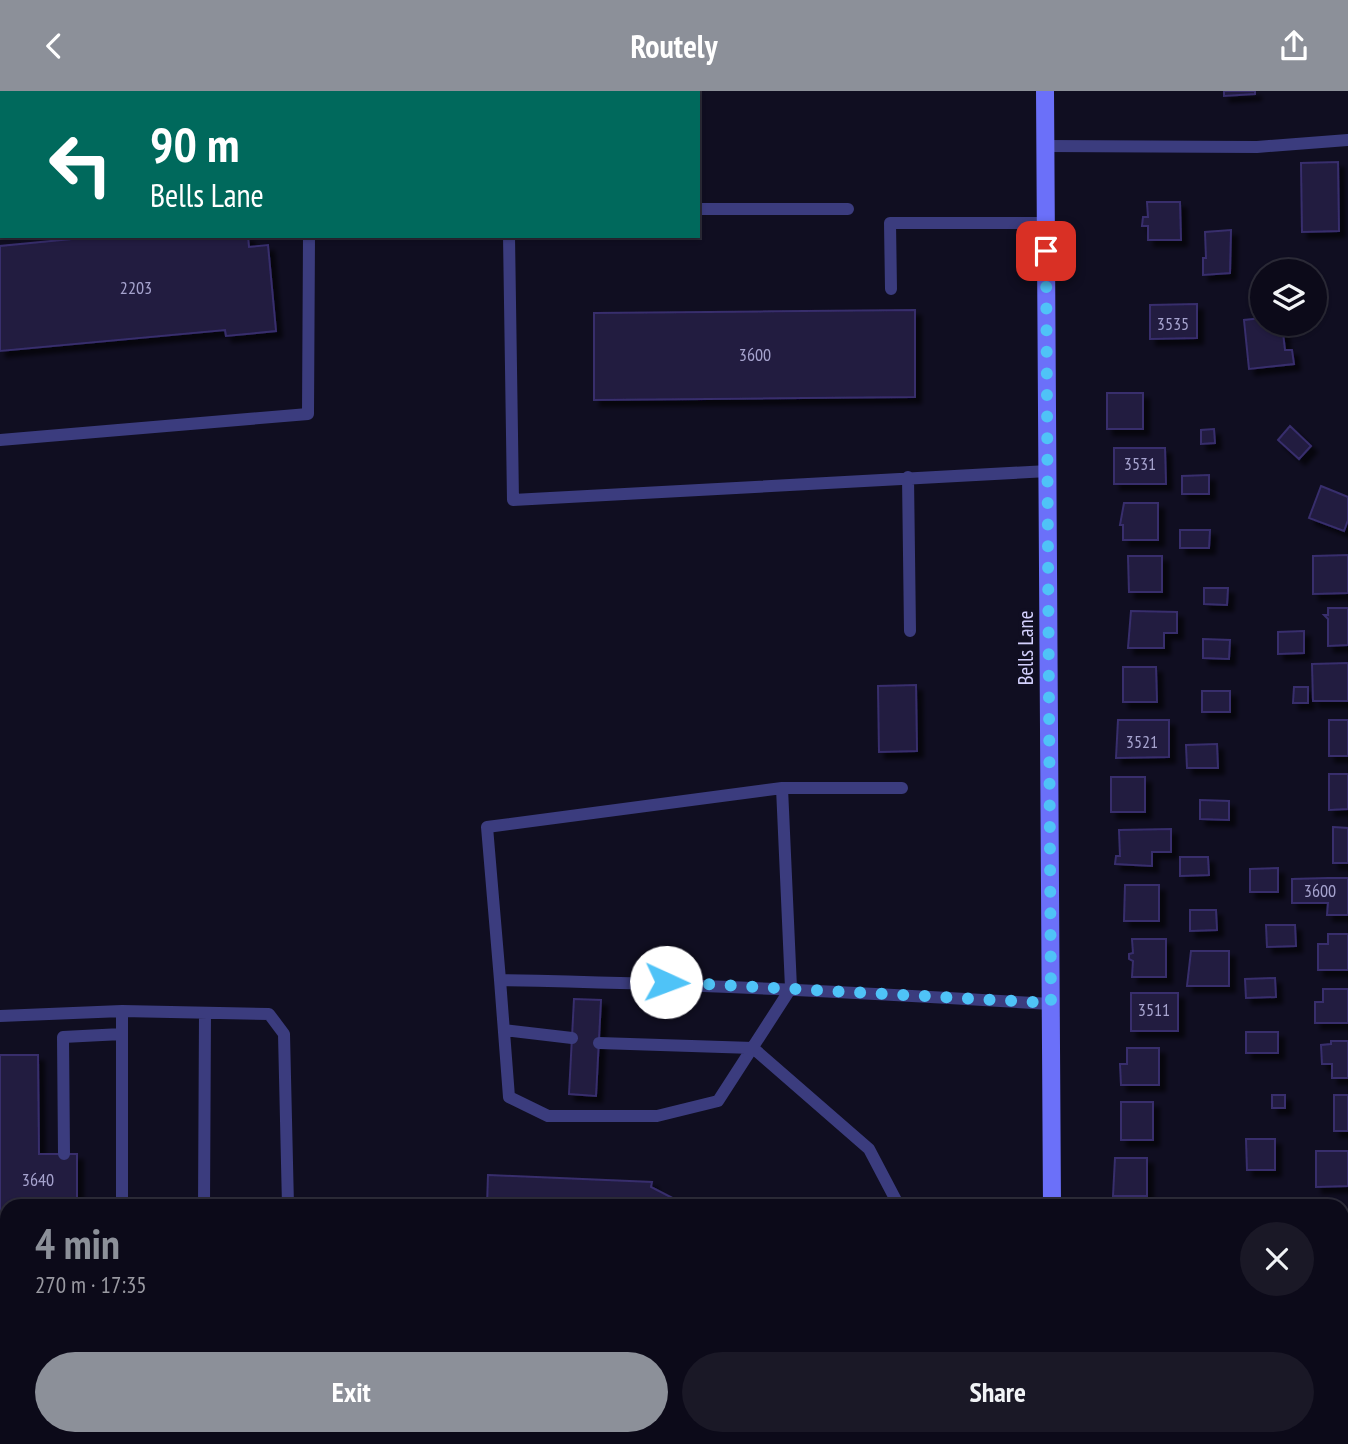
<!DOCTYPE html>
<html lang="en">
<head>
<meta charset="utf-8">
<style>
  body { margin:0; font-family:"PT Sans Narrow",sans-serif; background:#1a1826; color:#f1f3f6; height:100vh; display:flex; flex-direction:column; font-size:26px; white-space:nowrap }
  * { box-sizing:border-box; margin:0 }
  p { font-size:23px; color:#9a9aa2 }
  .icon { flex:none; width:38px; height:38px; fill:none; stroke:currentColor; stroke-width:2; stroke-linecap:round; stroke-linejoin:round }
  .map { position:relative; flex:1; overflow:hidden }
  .drawer { position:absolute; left:0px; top:1108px; width:1349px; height:247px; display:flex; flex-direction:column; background:#0c0a19; border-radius:21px 21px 0 0; box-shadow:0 2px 5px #0004,0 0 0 2px #2c2b38 }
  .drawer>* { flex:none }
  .guide { position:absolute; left:0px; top:0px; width:700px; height:147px; box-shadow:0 2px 5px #0004,0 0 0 2px #2c2b38; background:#00695c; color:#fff; overflow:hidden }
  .controls { position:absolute; left:1250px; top:168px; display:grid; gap:14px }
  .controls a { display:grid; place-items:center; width:77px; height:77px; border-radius:50%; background:#0c0a19; box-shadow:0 2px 5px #0004,0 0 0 2px #2c2b38; font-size:35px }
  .pin { position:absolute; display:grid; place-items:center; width:60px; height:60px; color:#fff; margin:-30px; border-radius:14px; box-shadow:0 4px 10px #0006 }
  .me { position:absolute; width:77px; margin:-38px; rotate:92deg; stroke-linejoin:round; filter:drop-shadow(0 0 5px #0008) }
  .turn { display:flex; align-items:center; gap:24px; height:147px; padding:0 35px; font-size:32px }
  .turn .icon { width:91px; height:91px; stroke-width:2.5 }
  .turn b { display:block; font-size:49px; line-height:60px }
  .round { display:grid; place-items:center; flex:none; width:74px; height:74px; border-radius:37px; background:#1a1826 }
  .headline { display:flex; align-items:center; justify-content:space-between; height:119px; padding:0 35px }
  h1 { font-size:42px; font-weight:800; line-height:52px; color:#8c9099 }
  .primary-button { display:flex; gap:14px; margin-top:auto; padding:14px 35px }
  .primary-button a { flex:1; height:80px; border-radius:42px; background:#8c9099; color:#fff; font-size:28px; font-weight:800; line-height:80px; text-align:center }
  .primary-button a+a { background:#1a1826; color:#f1f3f6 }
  header { display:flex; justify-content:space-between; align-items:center; height:91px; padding:0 35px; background:#8c9099; color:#fff; font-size:32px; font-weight:800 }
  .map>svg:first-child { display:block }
</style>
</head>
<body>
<header><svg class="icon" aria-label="back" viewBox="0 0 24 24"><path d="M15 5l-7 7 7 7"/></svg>Routely<svg class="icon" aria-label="share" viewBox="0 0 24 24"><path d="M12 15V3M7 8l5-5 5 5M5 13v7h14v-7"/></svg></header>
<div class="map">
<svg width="1348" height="1353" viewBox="0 0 1348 1353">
  <defs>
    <filter id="shadow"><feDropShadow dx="6" dy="6" stdDeviation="2" flood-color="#0009"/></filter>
  </defs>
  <rect width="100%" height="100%" fill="#100e21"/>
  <path fill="#211b41" stroke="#372e6c" stroke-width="2" filter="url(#shadow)" d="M 1224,0 L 1255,0 L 1255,3 L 1224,5 Z
    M 1338,71 L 1339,140 L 1302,141 L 1301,72 Z
    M 1147,111 L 1180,111 L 1181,149 L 1148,149 L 1148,135 L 1142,135 L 1143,126 L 1148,126 Z
    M 1231,139 L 1230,182 L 1203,184 L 1203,167 L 1206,167 L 1205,141 Z
    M 103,145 L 248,145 L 249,156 L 268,154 L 276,240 L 226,245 L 225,239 L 0,260 L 0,155 Z
    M 1197,213 L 1197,247 L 1150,248 L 1150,214 Z
    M 915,219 L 915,306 L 594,309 L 594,222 Z
    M 1262,227 L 1262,233 L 1282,233 L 1285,259 L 1292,259 L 1294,273 L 1249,278 L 1244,229 Z
    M 1107,302 L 1143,302 L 1143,338 L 1107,338 Z
    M 1290,335 L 1311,355 L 1299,368 L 1278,349 Z
    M 1214,338 L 1215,352 L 1201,353 L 1201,339 Z
    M 1114,357 L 1165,357 L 1166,393 L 1114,393 Z
    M 1209,384 L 1209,403 L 1182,403 L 1182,385 Z
    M 1321,395 L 1348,406 L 1348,429 L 1344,440 L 1309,427 Z
    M 1124,412 L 1158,412 L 1158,449 L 1123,449 L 1123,434 L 1120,434 Z
    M 1180,439 L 1210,439 L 1209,457 L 1180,457 Z
    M 1348,464 L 1348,502 L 1313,503 L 1313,465 Z
    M 1128,465 L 1162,465 L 1162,501 L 1129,501 Z
    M 1204,497 L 1228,497 L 1227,514 L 1204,513 Z
    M 1328,517 L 1348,517 L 1348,554 L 1328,555 L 1328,528 L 1324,524 L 1328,524 Z
    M 1131,520 L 1177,521 L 1177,542 L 1164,542 L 1164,557 L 1128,557 Z
    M 1304,540 L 1304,562 L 1278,563 L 1278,541 Z
    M 1203,548 L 1230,549 L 1229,568 L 1203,567 Z
    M 1348,572 L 1348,610 L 1313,610 L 1312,573 Z
    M 1123,576 L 1156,576 L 1157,611 L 1123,611 Z
    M 916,594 L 917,660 L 879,661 L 878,595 Z
    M 1294,596 L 1308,596 L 1308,612 L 1293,612 Z
    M 1202,600 L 1230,600 L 1230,621 L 1202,621 Z
    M 1118,629 L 1169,629 L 1169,666 L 1116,667 Z
    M 1329,629 L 1348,629 L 1348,665 L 1329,665 Z
    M 1217,653 L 1218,677 L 1187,677 L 1186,654 Z
    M 1329,683 L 1348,683 L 1348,718 L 1329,719 Z
    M 1111,686 L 1145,686 L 1145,721 L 1111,721 Z
    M 1200,709 L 1229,710 L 1229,729 L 1200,728 Z
    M 1333,736 L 1348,737 L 1348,772 L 1333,772 Z
    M 1171,738 L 1171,761 L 1152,761 L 1152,775 L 1115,773 L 1116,765 L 1120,765 L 1119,739 Z
    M 1180,766 L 1208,766 L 1209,784 L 1180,785 Z
    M 1278,777 L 1278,801 L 1250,801 L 1250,778 Z
    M 1328,787 L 1348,787 L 1348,824 L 1327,824 L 1328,812 L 1292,812 L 1292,788 Z
    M 1125,794 L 1159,794 L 1159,830 L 1124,830 Z
    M 1190,819 L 1216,819 L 1217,839 L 1190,840 Z
    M 1266,834 L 1295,834 L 1296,855 L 1267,856 Z
    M 1328,843 L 1348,843 L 1348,879 L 1318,879 L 1318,853 L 1328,853 Z
    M 1132,848 L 1166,848 L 1166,886 L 1132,886 L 1133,870 L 1129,868 L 1129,863 L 1133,862 Z
    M 1191,860 L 1229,860 L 1229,895 L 1187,895 Z
    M 1275,887 L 1276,906 L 1246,907 L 1245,888 Z
    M 1323,898 L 1348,898 L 1348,932 L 1315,932 L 1315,911 L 1323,911 Z
    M 1131,902 L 1178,902 L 1178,940 L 1131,940 Z
    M 574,908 L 601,909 L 596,1005 L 569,1003 Z
    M 1246,941 L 1278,941 L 1278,962 L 1246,962 Z
    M 1331,950 L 1348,950 L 1348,987 L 1332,987 L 1332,973 L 1322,973 L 1321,954 L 1331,953 Z
    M 1127,957 L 1159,957 L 1159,994 L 1121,994 L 1120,973 L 1127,973 Z
    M 0,964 L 38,964 L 39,1063 L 77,1063 L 77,1115 L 7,1115 L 7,1237 L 0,1237 Z
    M 1272,1004 L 1285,1004 L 1285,1017 L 1272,1017 Z
    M 1334,1004 L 1348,1004 L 1348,1040 L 1334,1040 Z
    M 1121,1011 L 1153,1011 L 1153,1049 L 1121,1049 Z
    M 1246,1048 L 1275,1048 L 1275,1079 L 1247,1079 Z
    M 1316,1060 L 1348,1060 L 1348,1095 L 1316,1096 Z
    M 1115,1067 L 1147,1067 L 1147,1105 L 1113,1105 Z
    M 488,1084 L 652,1091 L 651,1096 L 688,1115 L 487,1115 Z
    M 1348,1159 L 1348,1197 L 1342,1198 L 1342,1160 Z
    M 1243,1348 L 1244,1353 L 1207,1353 L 1207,1349 Z
    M 1340,1348 L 1341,1353 L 1303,1353 L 1303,1350 Z"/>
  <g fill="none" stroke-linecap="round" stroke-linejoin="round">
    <path stroke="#3b3c7e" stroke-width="12" d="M 311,2 L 311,0
      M 1045,55 L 1257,56 L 1348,49
      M 0,59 L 2,59
      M 698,118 L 848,118
      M 509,145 L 513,409 L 1048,380
      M 891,198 L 890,132 L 1046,132
      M 0,349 L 308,323 L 309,145
      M 908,386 L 910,540
      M 782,697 L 902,697
      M 500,889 L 509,1006 L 548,1025 L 657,1025 L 718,1010 L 791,897 L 782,697 L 487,736 L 500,889 C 684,892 867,902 1051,913
      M 122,920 L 122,1115
      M 0,925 L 122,920 L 269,923 L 284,943 L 288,1115
      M 504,939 L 572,947
      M 599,952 L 753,957 L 869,1058 L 899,1115
      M 64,1063 L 63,946 L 122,943
      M 204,1115 L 205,922
      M 0,1247 L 7,1248
      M 0,1313 L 7,1320
      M 0,1340 L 7,1331"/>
    <path stroke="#3b3c7e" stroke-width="18" d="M 1342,1272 L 1348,1271"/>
    <path stroke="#6b70f9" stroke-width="18" d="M 1045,0 L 1052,1115
      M 1055,1348 L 1055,1353"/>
  </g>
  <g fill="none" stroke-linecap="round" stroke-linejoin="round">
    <path stroke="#4fc3f7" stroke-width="12" stroke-dasharray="0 21.6" d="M 666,891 L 1051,912 L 1046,160"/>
  </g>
  <g text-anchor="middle" stroke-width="7" stroke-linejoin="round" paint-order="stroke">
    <g font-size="18" fill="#a6a3ce">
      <text x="136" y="203">2203</text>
      <text x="1173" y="239">3535</text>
      <text x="755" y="270">3600</text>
      <text x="1140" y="379">3531</text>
      <text x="1142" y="657">3521</text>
      <text x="1320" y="806">3600</text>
      <text x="1154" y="925">3511</text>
      <text x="38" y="1095">3640</text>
    </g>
    <g font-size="21" fill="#d3d0fd" stroke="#100e21">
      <text transform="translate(1026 557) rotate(-90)" y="7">Bells Lane</text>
    </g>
  </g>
</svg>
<div class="controls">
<a><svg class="icon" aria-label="layers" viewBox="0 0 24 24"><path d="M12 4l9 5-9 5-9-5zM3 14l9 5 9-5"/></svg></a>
</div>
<div class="pin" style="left:1046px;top:160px;background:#d93025"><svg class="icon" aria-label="arrive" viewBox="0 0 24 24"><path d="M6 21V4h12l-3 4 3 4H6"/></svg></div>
<svg class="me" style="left:666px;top:891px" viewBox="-20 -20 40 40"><circle r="19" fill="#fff"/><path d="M0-13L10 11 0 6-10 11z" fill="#4fc3f7"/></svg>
<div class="guide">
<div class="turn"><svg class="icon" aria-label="left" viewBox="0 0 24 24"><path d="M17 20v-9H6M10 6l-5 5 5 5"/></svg><div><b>90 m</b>Bells Lane</div></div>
</div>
<section class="drawer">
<div class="headline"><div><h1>4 min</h1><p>270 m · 17:35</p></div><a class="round"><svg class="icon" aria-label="close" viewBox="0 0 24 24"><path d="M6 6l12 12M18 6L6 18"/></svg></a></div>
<div class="primary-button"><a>Exit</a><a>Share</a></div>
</section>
</div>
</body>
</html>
